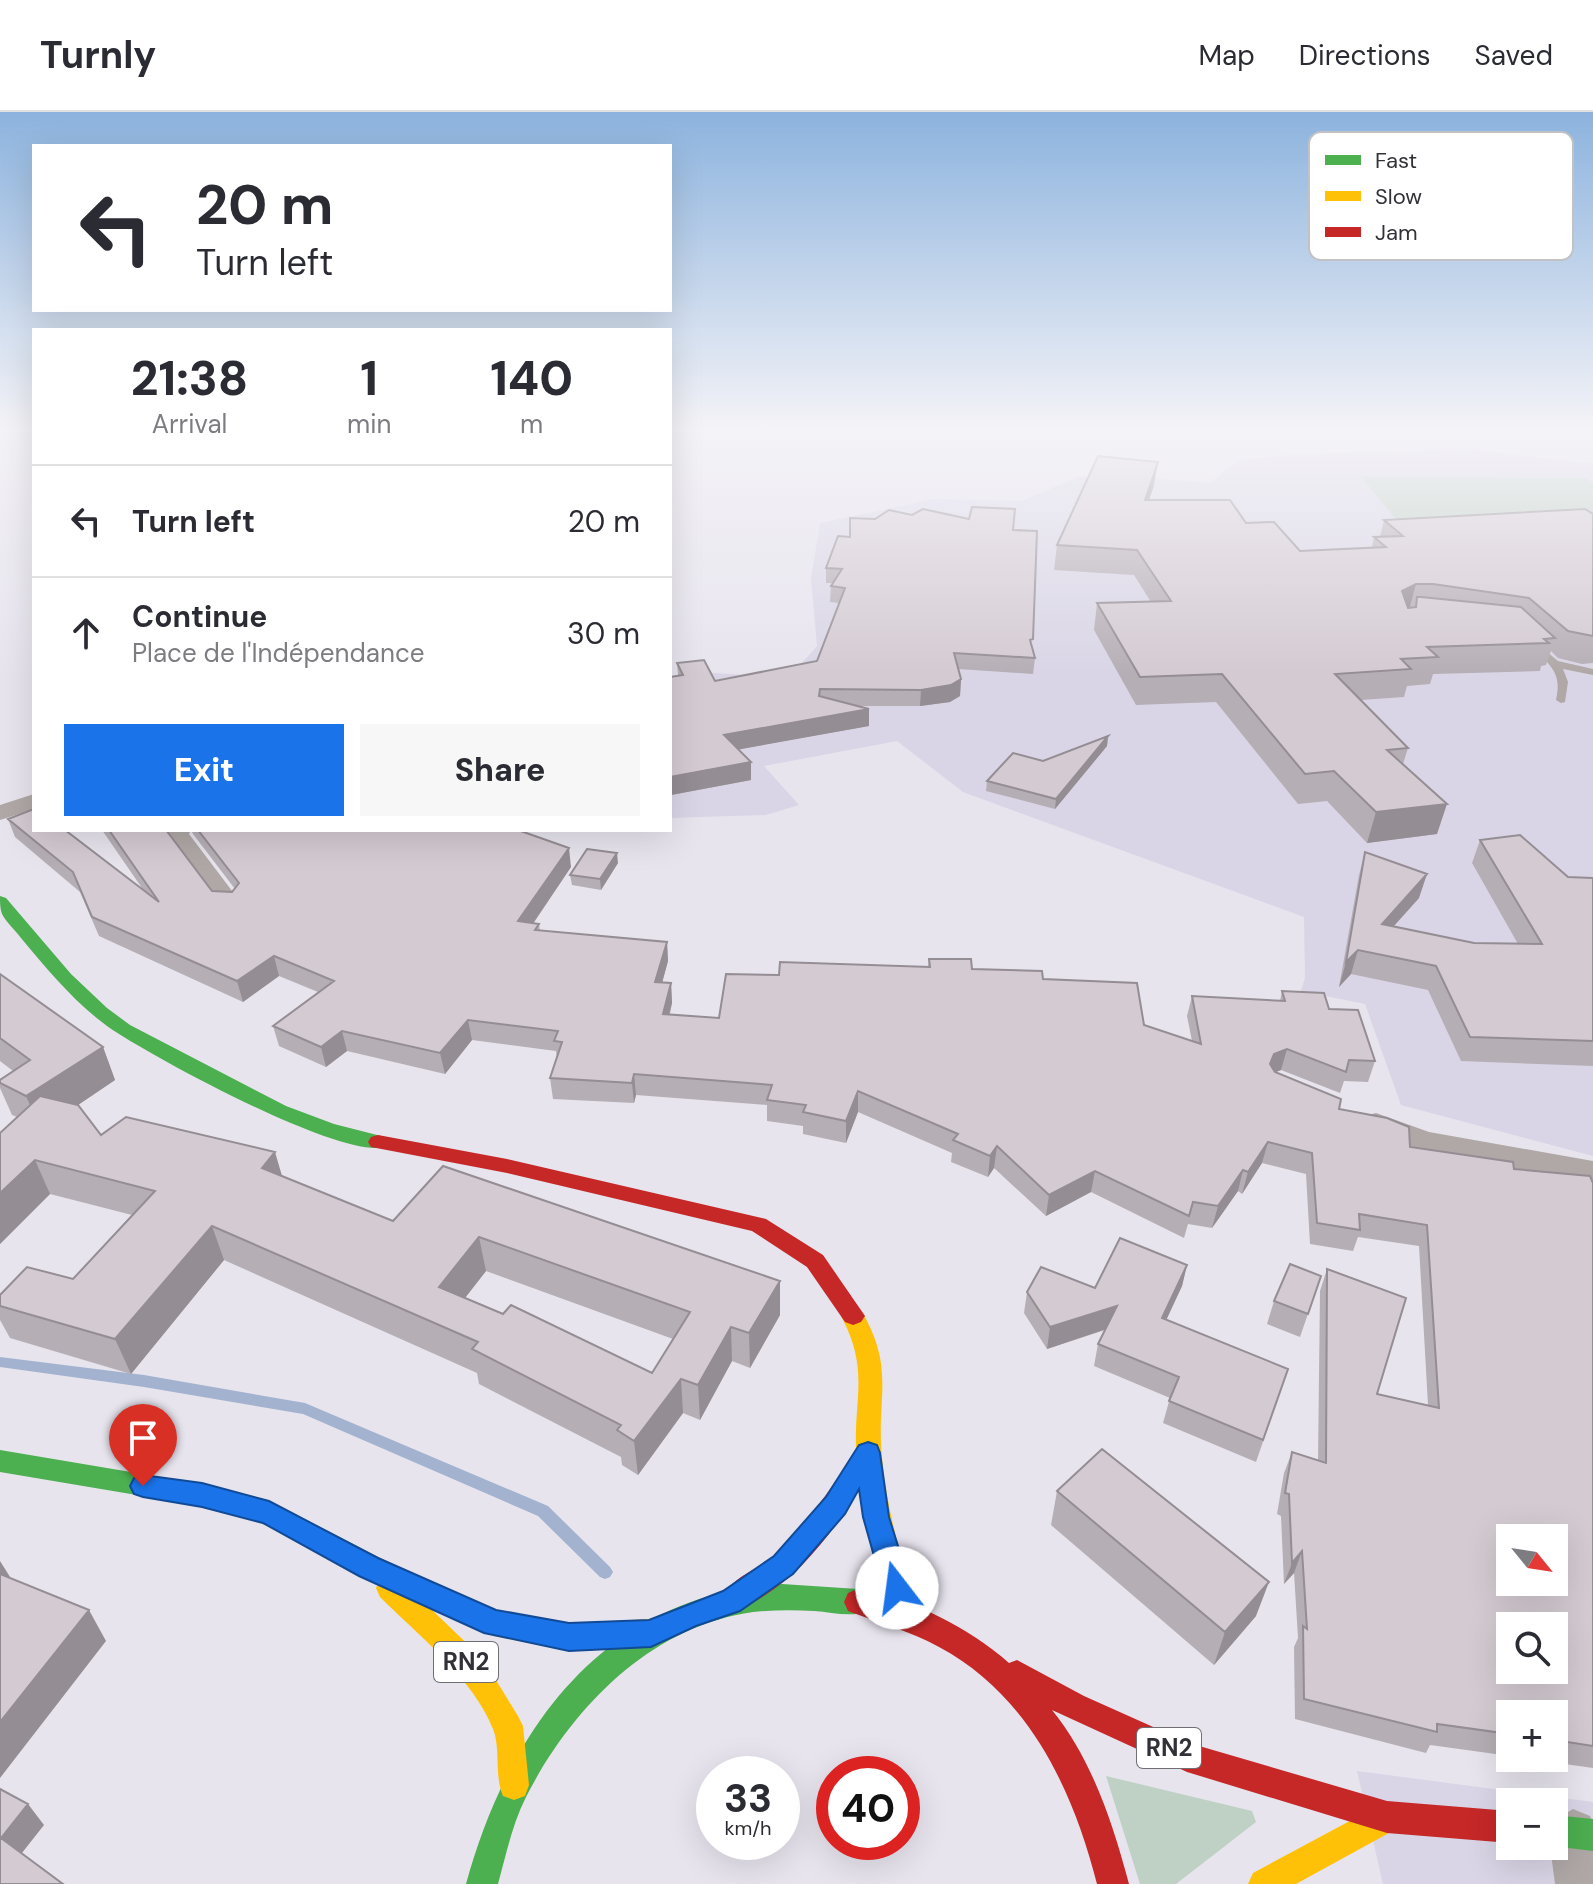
<!DOCTYPE html>
<html lang="en">
<head>
<meta charset="utf-8">
<style>
  body { margin:0; font-family:"DM Sans",sans-serif; background:#f7f7f7; color:#2b2b33; height:100vh; display:flex; flex-direction:column; font-size:30px; white-space:nowrap }
  * { box-sizing:border-box; margin:0 }
  p { font-size:26px; color:#7c7c81 }
  .icon { flex:none; width:44px; height:44px; fill:none; stroke:currentColor; stroke-width:2; stroke-linecap:round; stroke-linejoin:round }
  .map { position:relative; flex:1; overflow:hidden }
  .drawer { position:absolute; left:32px; top:216px; width:640px; height:504px; display:flex; flex-direction:column; background:#fff; border-radius:0px; box-shadow:0 8px 32px #0002 }
  .drawer>* { flex:none }
  .hud { position:absolute; left:32px; top:32px; width:640px; height:168px; border-radius:0px; box-shadow:0 8px 32px #0002; background:#fff; color:#2b2b33; overflow:hidden }
  .needle { width:52px; rotate:120deg }
  .tools { position:absolute; left:1496px; top:1412px; display:grid; gap:16px }
  .tools a { display:grid; place-items:center; width:72px; height:72px; border-radius:0px; background:#fff; box-shadow:0 8px 32px #0002; font-size:40px }
  .speed { position:absolute; left:696px; top:1644px; display:flex; gap:16px; font-size:40px; font-weight:700; text-align:center }
  .speed>* { display:grid; place-content:center; width:104px; height:104px; border-radius:50%; background:#fff; box-shadow:0 8px 32px #0002; line-height:1 }
  .speed small { font-size:20px; font-weight:400 }
  .speed .limit { border:12px solid #d22; background:#fff; color:#111 }
  .pin { position:absolute; display:grid; place-items:center; width:68px; height:68px; color:#fff; margin:-82px -34px; border-radius:50% 50% 50% 0; rotate:-45deg; box-shadow:0 0 8px #0007 }
  .pin .icon { rotate:45deg }
  .me { position:absolute; width:88px; margin:-44px; rotate:345deg; stroke-linejoin:round; filter:drop-shadow(0 0 6px #0008) }
  .turn { display:flex; align-items:center; gap:28px; height:168px; padding:0 32px; font-size:36px }
  .turn .icon { width:104px; height:104px; stroke-width:2.5 }
  .turn b { display:block; font-size:56px; line-height:68px }
  .eta { display:flex; justify-content:space-evenly; align-items:center; height:136px; text-align:center }
  .eta b { font-size:48px; font-weight:800; line-height:56px }
  .action { display:flex; gap:16px; margin-top:auto; padding:16px 32px }
  .action a { flex:1; height:92px; border-radius:0px; background:#1a73e8; color:#fff; font-size:32px; font-weight:800; line-height:92px; text-align:center }
  .action a+a { background:#f7f7f7; color:#2b2b33 }
  ul { padding:0; list-style:none }
  li { display:flex; align-items:center; gap:24px; height:112px; padding:0 32px; border-top:2px solid #e1e1e2 }
  li div { flex:1 }
  li b { display:block; font-size:30px }
  li em { font-style:normal }
  header { display:flex; align-items:center; gap:48px; box-sizing:border-box; height:112px; padding:0 40px; background:#fff; border-bottom:2px solid #e1e1e2 }
  header strong { font-size:38px }
  nav { display:flex; gap:44px; margin-inline-start:auto; font-size:28px }
  .map>svg:first-child { display:block }
</style>
</head>
<body>
<header>
<strong>Turnly</strong>
<nav><a>Map</a><a>Directions</a><a>Saved</a></nav>
</header>
<div class="map">
<svg width="1593" height="1772" viewBox="0 0 1593 1772">
  <rect width="100%" height="100%" fill="#e7e4ee"/>
  <path fill="#d9d5e6" fill-rule="evenodd" d="M 1466,337 L 1593,352 L 1593,1044 L 1401,993 L 1365,892 L 1301,879 L 1305,866 L 1304,805 L 963,680 L 897,629 L 764,654 L 799,693 L 766,703 L 670,706 L 670,566 L 699,560 L 789,566 L 817,534 L 811,466 L 820,411 L 934,387 L 1022,389 L 1078,365 L 1112,363 L 1210,371 L 1239,348 L 1286,343 Z
    M 1357,1659 L 1593,1690 L 1593,1772 L 1383,1772 ZM 1510,1690 L 1554,1690 L 1554,1734 L 1510,1734 Z"/>
  <path fill="#bfd1c4" d="M 1361,365 L 1587,366 L 1593,371 L 1593,420 L 1409,423 Z
    M 1106,1664 L 1252,1699 L 1256,1710 L 1176,1772 L 1140,1772 Z"/>
  <g fill="none" stroke-linecap="round" stroke-linejoin="round">
    <path fill="#a2b2cf" fill-rule="evenodd" d="M 0,1245 L 144,1263 L 305,1291 L 548,1394 L 610,1455 L 613,1460 L 610,1465 L 605,1467 L 600,1465 L 538,1404 L 303,1302 L 144,1275 L 0,1255 Z"/>
    <path fill="#afa8a6" fill-rule="evenodd" d="M 1535,530 L 1558,549 L 1593,557 L 1593,563 L 1563,557 L 1568,570 L 1565,590 L 1561,591 L 1556,588 C 1563,559 1548,552 1530,533 Z"/>
    <path fill="#afa8a6" fill-rule="evenodd" d="M 34,682 L 34,697 L 0,708 L 0,693 Z
      M 167,718 L 191,718 L 189,722 L 242,792 L 238,797 L 220,797 L 165,722 Z
      M 1376,1001 L 1429,1020 L 1593,1049 L 1593,1071 C 1552,1064 1378,1041 1360,1012 L 1365,1004 Z
      M 1573,1697 L 1590,1704 L 1593,1711 L 1593,1772 L 1555,1772 L 1550,1734 L 1554,1734 L 1554,1708 Z"/>
    <path fill="#4caf50" fill-rule="evenodd" d="M 0,784 L 6,786 L 71,862 L 107,896 L 130,913 L 286,994 L 334,1012 L 385,1025 L 388,1030 L 385,1035 C 341,1048 148,943 107,914 C 74,890 47,857 21,826 C 15,818 6,810 2,802 C 0,797 0,790 0,784 Z
      M 0,1338 L 202,1372 L 269,1389 L 390,1451 L 394,1460 L 390,1469 L 380,1473 L 263,1411 L 202,1394 L 0,1360 Z
      M 782,1472 L 858,1477 L 868,1481 L 872,1490 L 868,1499 C 851,1506 832,1500 814,1499 C 794,1498 773,1498 753,1500 C 650,1514 571,1597 526,1685 C 512,1713 506,1743 498,1772 L 466,1772 C 509,1615 607,1481 782,1472 Z
      M 1554,1703 L 1593,1707 L 1593,1739 L 1552,1734 Z"/>
    <path fill="#ffc107" fill-rule="evenodd" d="M 853,1195 L 861,1198 C 896,1258 876,1283 882,1346 C 887,1399 902,1450 917,1501 L 913,1510 L 903,1514 L 893,1510 L 889,1501 C 875,1451 862,1401 857,1349 C 851,1291 872,1262 841,1204 L 845,1198 Z
      M 380,1447 L 496,1498 L 569,1511 L 651,1507 L 661,1511 L 665,1521 L 661,1531 L 651,1535 L 569,1539 L 494,1524 L 430,1496 L 483,1547 L 518,1604 L 523,1614 L 529,1673 L 525,1684 L 514,1688 L 503,1684 C 494,1663 501,1637 493,1617 C 473,1566 418,1523 380,1485 L 376,1476 L 378,1472 L 370,1469 L 366,1460 L 370,1451 Z
      M 1387,1689 L 1398,1694 L 1403,1705 L 1398,1716 L 1296,1772 L 1248,1772 L 1253,1761 Z"/>
    <path fill="#c62828" fill-rule="evenodd" d="M 378,1023 L 507,1047 L 766,1107 L 823,1143 L 865,1204 L 861,1210 L 853,1213 L 845,1210 L 807,1155 L 752,1119 L 507,1061 L 371,1035 L 368,1030 L 371,1025 Z
      M 868,1330 L 877,1333 L 881,1341 L 877,1349 C 843,1405 802,1472 738,1497 L 728,1493 L 724,1484 C 733,1463 761,1457 776,1442 C 809,1409 835,1372 859,1333 Z
      M 858,1477 C 911,1487 969,1515 1009,1551 L 1017,1548 L 1084,1584 L 1189,1631 L 1387,1689 L 1510,1699 L 1510,1731 L 1387,1721 L 1187,1660 L 1052,1598 C 1092,1647 1113,1712 1129,1772 L 1097,1772 C 1073,1678 1029,1583 939,1535 C 910,1519 879,1511 848,1499 L 844,1490 L 848,1481 Z"/>
  </g>
  <path fill="#b6aeb5" fill-rule="evenodd" d="M 1154,373 L 1149,388 L 1246,411 L 1300,439 L 1372,436 L 1374,425 L 1380,425 L 1384,408 L 1593,402 L 1593,551 L 1582,552 L 1558,546 L 1551,539 L 1546,553 L 1541,554 L 1540,559 L 1433,562 L 1430,572 L 1407,574 L 1404,585 L 1361,588 L 1408,636 L 1403,652 L 1437,722 L 1367,731 L 1327,689 L 1298,692 L 1216,590 L 1136,593 L 1094,518 L 1097,491 L 1151,490 L 1134,463 L 1054,458 L 1057,433 Z
    M 912,403 L 1013,418 L 1032,536 L 1035,546 L 1033,562 L 958,557 L 961,567 L 960,584 L 950,590 L 920,594 L 857,594 L 869,597 L 869,614 L 738,637 L 751,668 L 671,683 L 670,565 L 678,563 L 677,551 L 715,569 L 817,549 L 839,491 L 830,490 L 831,474 L 833,471 L 826,471 L 826,456 L 850,425 L 875,407 Z
    M 1108,624 L 1107,634 L 1055,697 L 986,679 L 987,669 L 1043,649 Z
    M 8,707 L 144,779 L 102,718 L 166,718 L 212,779 L 232,780 L 235,777 L 193,722 L 191,718 L 518,718 L 571,755 L 533,812 L 539,812 L 540,819 L 667,830 L 668,849 L 662,870 L 671,871 L 672,891 L 670,902 L 719,906 L 779,863 L 928,855 L 929,847 L 972,857 L 1043,867 L 1144,913 L 1192,929 L 1187,904 L 1192,884 L 1280,889 L 1282,879 L 1329,897 L 1375,949 L 1368,970 L 1344,969 L 1340,981 L 1281,958 L 1276,960 L 1339,997 L 1410,1035 L 1514,1057 L 1593,1071 L 1593,1656 L 1523,1646 L 1554,1646 L 1554,1602 L 1510,1602 L 1510,1644 L 1430,1633 L 1426,1641 L 1295,1607 L 1294,1535 L 1298,1526 L 1294,1461 L 1284,1472 L 1281,1404 L 1277,1402 L 1284,1361 L 1292,1340 L 1318,1348 L 1320,1179 L 1327,1157 L 1377,1282 L 1428,1293 L 1419,1134 L 1358,1125 L 1353,1139 L 1310,1132 L 1306,1062 L 1262,1051 L 1242,1082 L 1238,1079 L 1212,1116 L 1188,1112 L 1184,1126 L 1091,1080 L 1046,1104 L 994,1056 L 988,1065 L 951,1050 L 952,1041 L 858,1000 L 846,1031 L 803,1022 L 803,1014 L 767,1009 L 767,993 L 636,983 L 634,991 L 553,987 L 550,966 L 557,947 L 556,939 L 472,928 L 445,962 L 347,939 L 326,955 L 279,934 L 273,914 L 318,880 L 279,864 L 243,890 L 99,824 L 80,780 L 15,725 Z
    M 1480,728 L 1568,765 L 1593,766 L 1593,954 L 1461,949 L 1428,878 L 1351,862 L 1339,875 L 1359,763 L 1365,740 L 1419,786 L 1394,814 L 1474,831 L 1518,832 L 1472,751 Z
    M 618,751 L 601,778 L 572,773 L 570,763 Z
    M 0,862 L 103,935 L 115,968 L 78,993 L 101,1023 L 282,1064 L 393,1109 L 780,1169 L 780,1203 L 750,1256 L 732,1249 L 700,1308 L 683,1301 L 638,1363 L 622,1353 L 621,1345 L 479,1272 L 477,1261 L 224,1148 L 131,1262 L 10,1226 L 0,1208 L 0,1183 L 73,1167 L 132,1103 L 50,1082 L 0,1132 L 0,1021 L 17,1005 L 12,1003 L 0,976 L 0,968 L 13,959 L 0,949 ZM 486,1159 L 673,1227 L 652,1261 L 465,1186 Z
    M 1187,1153 L 1182,1174 L 1166,1208 L 1288,1257 L 1256,1350 L 1163,1311 L 1170,1286 L 1094,1254 L 1098,1232 L 1105,1218 L 1047,1237 L 1024,1201 L 1027,1180 L 1095,1176 Z
    M 1321,1164 L 1300,1225 L 1267,1212 L 1274,1189 Z
    M 1057,1379 L 1256,1504 L 1214,1553 L 1051,1413 Z"/>
  <path fill="#948d93" d="M 1158,350 L 1154,373 L 1141,412 L 1145,388 Z
    M 1416,472 L 1409,498 L 1402,479 Z
    M 961,567 L 960,584 L 950,590 L 920,594 L 921,578 Z
    M 869,597 L 869,614 L 725,640 L 724,623 Z
    M 1108,624 L 1107,634 L 1055,697 L 1056,687 Z
    M 751,650 L 751,668 L 671,683 L 670,665 Z
    M 1447,692 L 1437,722 L 1367,731 L 1376,700 Z
    M 569,736 L 571,755 L 521,829 L 518,809 Z
    M 617,741 L 618,751 L 601,778 L 600,767 Z
    M 1427,762 L 1419,786 L 1374,836 L 1382,812 Z
    M 667,830 L 668,849 L 657,890 L 655,870 Z
    M 1358,838 L 1351,862 L 1339,875 L 1346,850 Z
    M 274,844 L 279,864 L 243,890 L 237,869 Z
    M 671,871 L 672,891 L 664,922 L 663,902 Z
    M 468,908 L 472,928 L 445,962 L 440,941 Z
    M 342,919 L 347,939 L 326,955 L 321,935 Z
    M 103,935 L 115,968 L 41,1018 L 26,984 Z
    M 1287,937 L 1281,958 L 1268,963 L 1270,952 L 1274,942 Z
    M 634,962 L 636,983 L 634,991 L 632,971 Z
    M 858,979 L 858,1000 L 846,1031 L 846,1009 Z
    M 1268,1030 L 1262,1051 L 1242,1082 L 1248,1060 Z
    M 997,1034 L 994,1056 L 988,1065 L 990,1044 Z
    M 275,1040 L 285,1074 L 262,1056 Z
    M 35,1048 L 50,1082 L 0,1132 L 0,1081 Z
    M 1243,1058 L 1238,1079 L 1212,1116 L 1218,1094 Z
    M 1095,1059 L 1091,1080 L 1046,1104 L 1049,1083 Z
    M 212,1114 L 224,1148 L 131,1262 L 115,1227 Z
    M 479,1125 L 486,1159 L 447,1209 L 439,1175 Z
    M 1187,1153 L 1182,1174 L 1157,1228 L 1162,1206 Z
    M 780,1169 L 780,1203 L 750,1256 L 749,1221 Z
    M 1117,1194 L 1112,1215 L 1047,1237 L 1050,1215 Z
    M 731,1215 L 732,1249 L 700,1308 L 698,1273 Z
    M 681,1267 L 683,1301 L 638,1363 L 634,1329 Z
    M 1302,1439 L 1294,1461 L 1284,1472 L 1292,1451 Z
    M 0,1449 L 17,1476 L 0,1476 Z
    M 1269,1470 L 1256,1504 L 1214,1553 L 1225,1520 Z
    M 89,1498 L 106,1529 L 0,1666 L 0,1610 Z
    M 28,1692 L 44,1713 L 18,1746 L 1,1726 Z"/>
  <path fill="#d4cad2" stroke="#948d93" stroke-width="2" fill-rule="evenodd" d="M 1098,344 L 1158,350 L 1145,388 L 1230,388 L 1246,411 L 1274,410 L 1300,439 L 1386,435 L 1374,425 L 1403,424 L 1384,408 L 1585,397 L 1593,402 L 1593,524 L 1568,519 L 1529,486 L 1433,472 L 1416,472 L 1402,479 L 1408,496 L 1416,495 L 1417,485 L 1421,485 L 1521,495 L 1555,526 L 1544,527 L 1549,531 L 1427,535 L 1438,545 L 1401,547 L 1411,557 L 1335,562 L 1408,636 L 1387,638 L 1447,692 L 1376,700 L 1334,659 L 1305,662 L 1222,562 L 1140,565 L 1097,491 L 1171,489 L 1137,438 L 1057,433 Z
    M 972,395 L 1015,397 L 1013,418 L 1037,419 L 1033,527 L 1030,528 L 1035,546 L 954,541 L 961,567 L 951,573 L 921,578 L 820,577 L 819,584 L 869,597 L 724,623 L 751,650 L 670,665 L 670,565 L 683,563 L 677,551 L 704,548 L 715,569 L 817,549 L 845,476 L 831,474 L 842,457 L 826,456 L 838,424 L 850,425 L 850,406 L 875,407 L 889,398 L 912,403 L 923,397 L 969,407 Z
    M 1108,624 L 1056,687 L 987,669 L 1013,641 L 1043,649 Z
    M 34,697 L 34,718 L 65,718 L 159,790 L 109,718 L 166,718 L 212,779 L 232,780 L 239,771 L 198,718 L 518,718 L 569,736 L 518,809 L 539,812 L 535,818 L 667,830 L 655,870 L 671,871 L 663,902 L 719,906 L 726,862 L 779,863 L 780,850 L 930,855 L 929,847 L 971,847 L 972,857 L 1042,859 L 1043,867 L 1137,871 L 1144,913 L 1201,932 L 1192,884 L 1285,889 L 1282,879 L 1324,881 L 1329,897 L 1358,898 L 1375,949 L 1349,948 L 1346,960 L 1287,937 L 1274,942 L 1270,952 L 1275,960 L 1341,987 L 1339,997 L 1387,1006 L 1409,1015 L 1410,1035 L 1513,1050 L 1514,1057 L 1590,1064 L 1593,1071 L 1593,1634 L 1554,1628 L 1554,1602 L 1510,1602 L 1510,1622 L 1437,1612 L 1437,1620 L 1304,1587 L 1303,1514 L 1307,1517 L 1302,1439 L 1292,1451 L 1289,1382 L 1285,1381 L 1292,1340 L 1326,1351 L 1327,1157 L 1406,1186 L 1377,1282 L 1439,1296 L 1427,1113 L 1359,1102 L 1360,1118 L 1317,1111 L 1312,1041 L 1268,1030 L 1248,1060 L 1243,1058 L 1218,1094 L 1193,1090 L 1189,1104 L 1095,1059 L 1049,1083 L 997,1034 L 990,1044 L 953,1028 L 958,1022 L 858,979 L 846,1009 L 803,1000 L 806,993 L 767,988 L 772,973 L 634,962 L 632,971 L 550,966 L 562,930 L 554,929 L 558,919 L 468,908 L 440,941 L 342,919 L 321,935 L 273,914 L 334,869 L 274,844 L 237,869 L 92,805 L 73,760 L 8,707 ZM 1510,1426 L 1554,1426 L 1554,1470 L 1510,1470 ZM 1510,1514 L 1554,1514 L 1554,1558 L 1510,1558 Z
    M 1520,723 L 1568,765 L 1593,766 L 1593,929 L 1470,925 L 1436,854 L 1358,838 L 1346,850 L 1365,740 L 1427,762 L 1382,812 L 1474,831 L 1542,832 L 1480,728 Z
    M 587,737 L 617,741 L 600,767 L 570,763 Z
    M 0,862 L 103,935 L 26,984 L 0,971 L 0,968 L 30,948 L 0,926 Z
    M 40,984 L 78,993 L 101,1023 L 126,1005 L 275,1040 L 262,1056 L 393,1109 L 443,1054 L 780,1169 L 749,1221 L 731,1215 L 698,1273 L 681,1267 L 634,1329 L 617,1318 L 621,1313 L 472,1237 L 478,1230 L 212,1114 L 115,1227 L 0,1194 L 0,1183 L 27,1155 L 73,1167 L 155,1079 L 35,1048 L 0,1081 L 0,1021 ZM 479,1125 L 690,1200 L 652,1261 L 511,1193 L 503,1202 L 439,1175 Z
    M 1120,1126 L 1187,1153 L 1162,1206 L 1288,1257 L 1263,1328 L 1169,1289 L 1179,1265 L 1098,1232 L 1117,1194 L 1050,1215 L 1027,1180 L 1041,1155 L 1095,1176 Z
    M 1290,1152 L 1321,1164 L 1308,1202 L 1274,1189 Z
    M 1102,1337 L 1269,1470 L 1225,1520 L 1057,1379 Z
    M 0,1462 L 89,1498 L 0,1610 Z
    M 0,1677 L 28,1692 L 1,1726 L 63,1772 L 0,1772 Z"/>
  <linearGradient id="sky" x2="0" y2="1"><stop stop-color="#8cb3de"/><stop offset="0.56" stop-color="#f4f3f7"/><stop offset="1" stop-color="#f4f3f7" stop-opacity="0"/></linearGradient>
  <rect width="1593" height="563" fill="url(#sky)"/>
  <path fill="#1a73e8" stroke="#114b97" stroke-width="2" d="M 868,1330 L 877,1333 L 880,1341 L 889,1405 L 911,1476 L 907,1486 L 897,1489 L 887,1486 L 883,1476 L 863,1405 L 859,1377 L 845,1402 L 793,1462 L 740,1499 L 696,1514 L 651,1535 L 569,1539 L 484,1521 L 359,1464 L 263,1411 L 202,1395 L 143,1385 L 134,1382 L 130,1374 L 134,1366 L 143,1363 L 202,1371 L 269,1389 L 378,1446 L 496,1498 L 569,1511 L 649,1508 L 723,1479 L 774,1444 L 826,1385 L 859,1333 Z"/>
  <g text-anchor="middle" stroke-width="6" stroke-linejoin="round" paint-order="stroke">
    <g fill="#fff" stroke="#706f73" stroke-width="2">
      <rect x="434" y="1530" width="64" height="40" rx="6"/>
      <rect x="1137" y="1616" width="64" height="40" rx="6"/>
    </g>
    <g font-size="24" font-weight="bold" fill="#323137">
      <text x="466" y="1558">RN2</text>
      <text x="1169" y="1644">RN2</text>
    </g>
  </g>
  <rect x="1309" y="20" width="264" height="128" rx="12" fill="#fff" stroke="#c2c1c3" stroke-width="2"/>
  <rect x="1325" y="43" width="36" height="10" fill="#4caf50"/>
  <rect x="1325" y="79" width="36" height="10" fill="#ffc107"/>
  <rect x="1325" y="115" width="36" height="10" fill="#c62828"/>
  <g font-size="22" fill="#323137">
    <text x="1375" y="56">Fast</text>
    <text x="1375" y="92">Slow</text>
    <text x="1375" y="128">Jam</text>
  </g>
</svg>
<div class="tools">
<a><svg class="needle" viewBox="-14 -14 28 28"><path d="M0-13l5 13h-10z" fill="#e53935"/><path d="M0 13l5-13h-10z" fill="#7c7c81"/></svg></a>
<a><svg class="icon" aria-label="search" viewBox="0 0 24 24"><circle cx="10" cy="10" r="6"/><path d="M15 15l6 6"/></svg></a>
<a>+</a>
<a>−</a>
</div>
<div class="speed"><div>33<small>km/h</small></div><div class="limit">40</div></div>
<div class="pin" style="left:143px;top:1374px;background:#d93025"><svg class="icon" aria-label="arrive" viewBox="0 0 24 24"><path d="M6 21V4h12l-3 4 3 4H6"/></svg></div>
<svg class="me" style="left:897px;top:1476px" viewBox="-20 -20 40 40"><circle r="19" fill="#fff"/><path d="M0-13L10 11 0 6-10 11z" fill="#1a73e8"/></svg>
<div class="hud">
<div class="turn"><svg class="icon" aria-label="left" viewBox="0 0 24 24"><path d="M17 20v-9H6M10 6l-5 5 5 5"/></svg><div><b>20 m</b>Turn left</div></div>
</div>
<section class="drawer">
<div class="eta">
<div><b>21:38</b><p>Arrival</p></div>
<div><b>1</b><p>min</p></div>
<div><b>140</b><p>m</p></div>
</div>
<ul>
<li><svg class="icon" aria-label="left" viewBox="0 0 24 24"><path d="M17 20v-9H6M10 6l-5 5 5 5"/></svg><div><b>Turn left</b></div><em>20 m</em></li>
<li><svg class="icon" aria-label="ahead" viewBox="0 0 24 24"><path d="M12 20V5M6 11l6-6 6 6"/></svg><div><b>Continue</b><p>Place de l'Indépendance</p></div><em>30 m</em></li>
</ul>
<div class="action"><a>Exit</a><a>Share</a></div>
</section>
</div>
</body>
</html>
